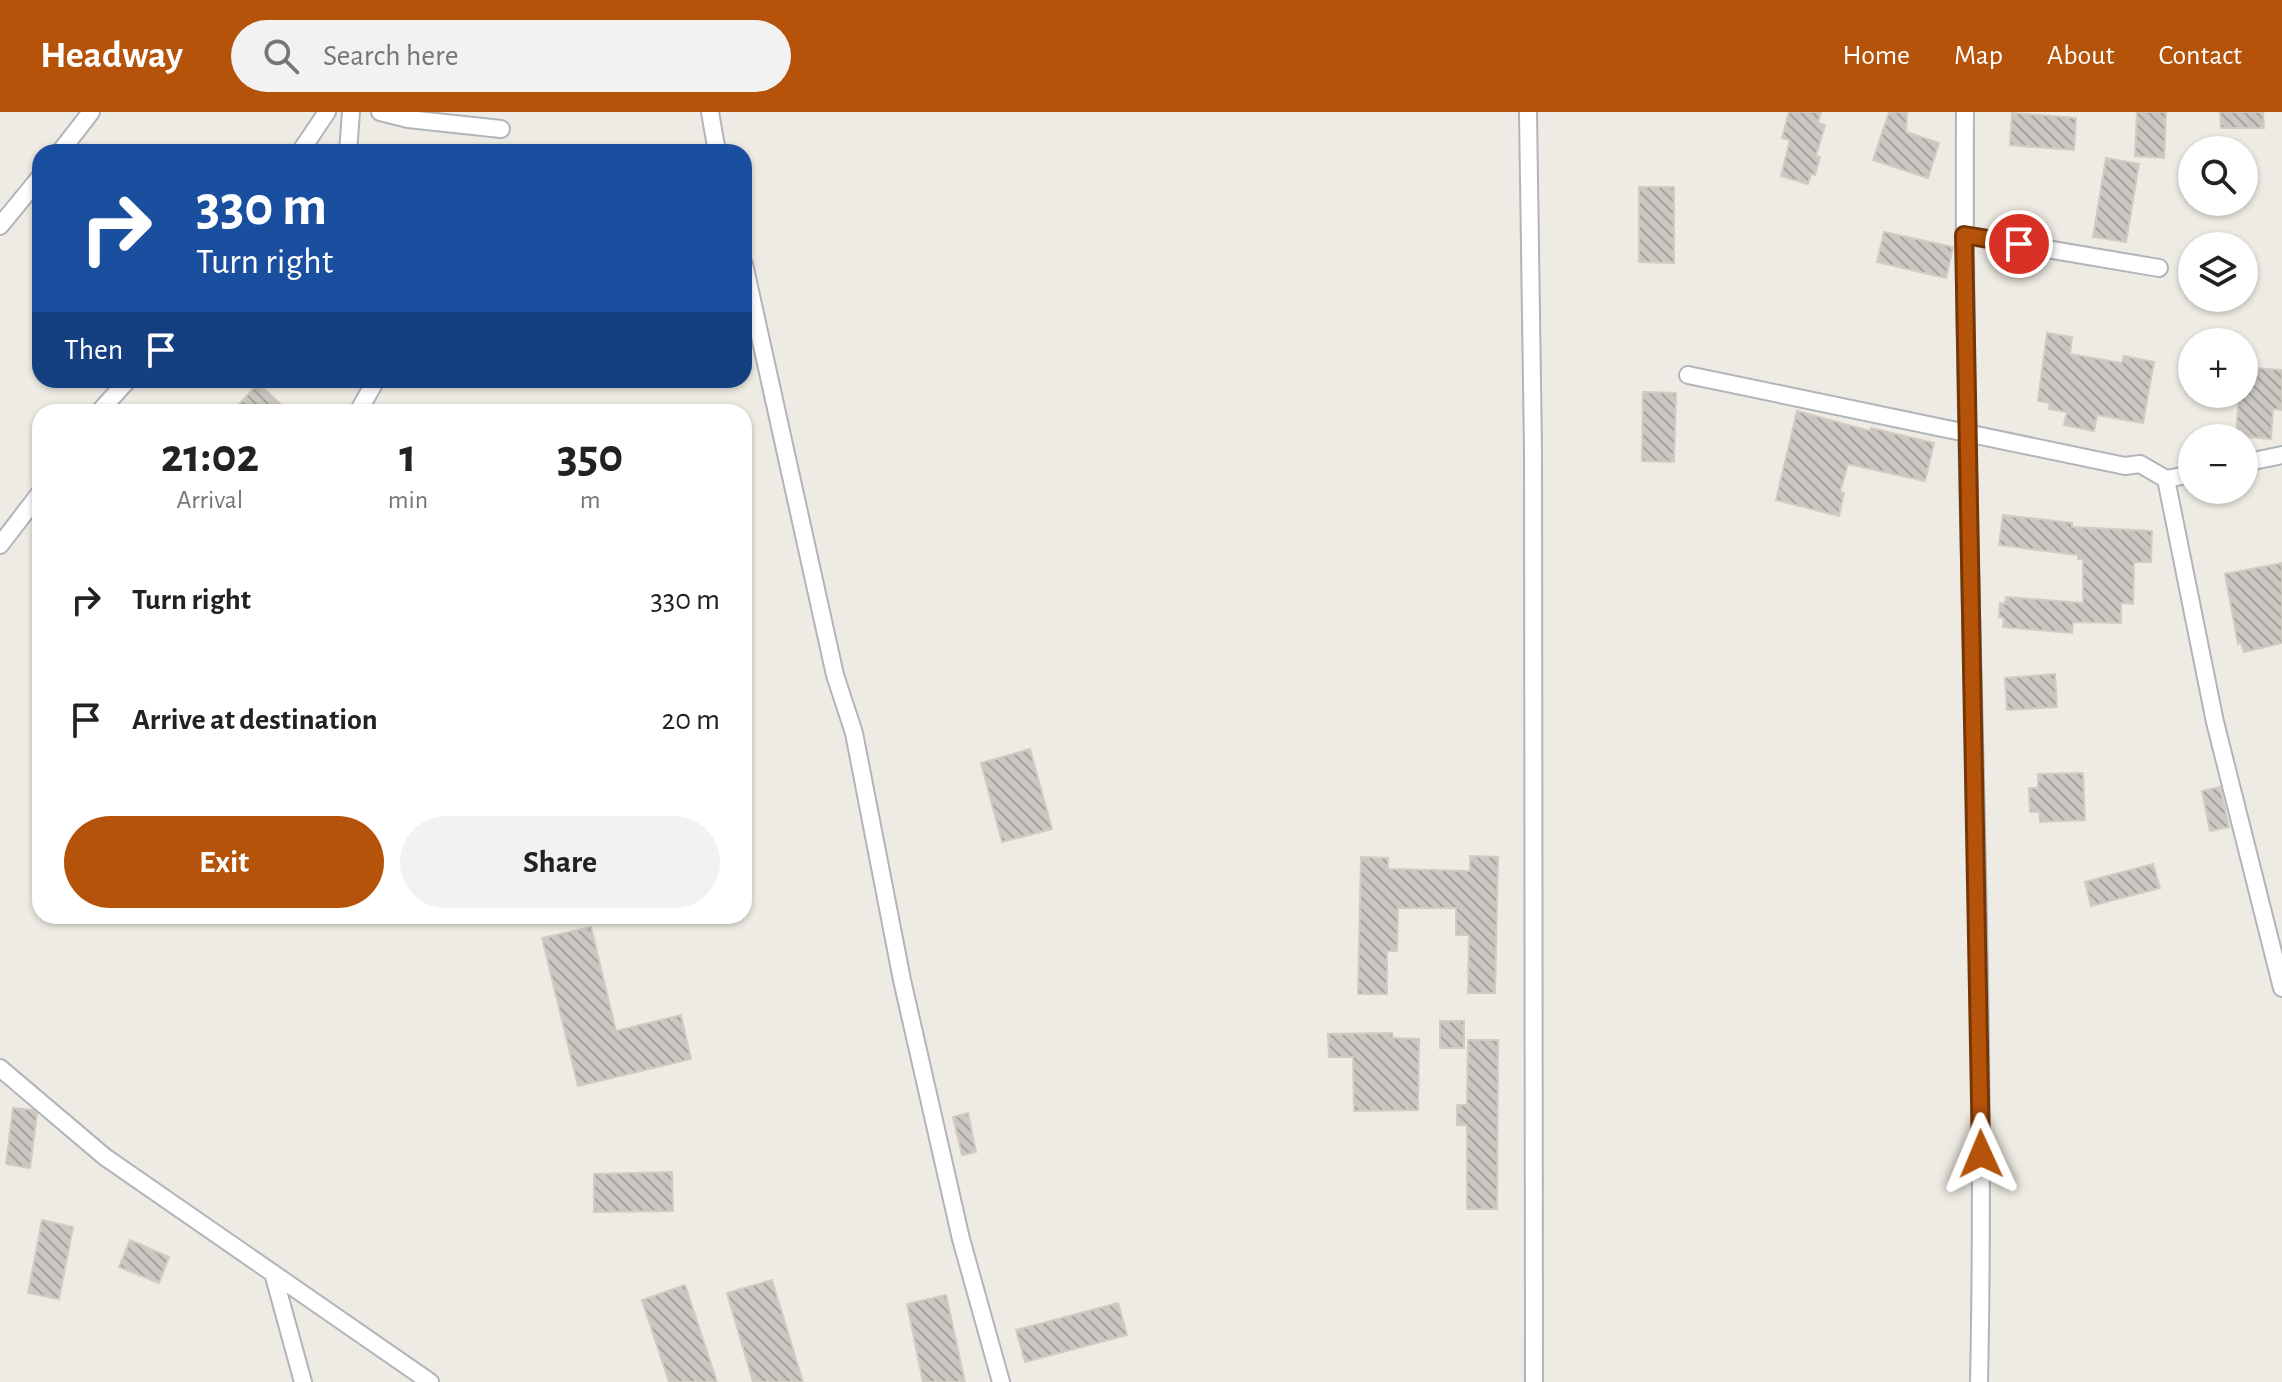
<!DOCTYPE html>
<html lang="en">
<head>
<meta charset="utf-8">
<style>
  body { margin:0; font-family:"Alegreya Sans",sans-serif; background:#f2f2f2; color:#222; height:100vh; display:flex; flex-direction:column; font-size:30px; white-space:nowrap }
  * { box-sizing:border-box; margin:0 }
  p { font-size:26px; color:#767676 }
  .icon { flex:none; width:44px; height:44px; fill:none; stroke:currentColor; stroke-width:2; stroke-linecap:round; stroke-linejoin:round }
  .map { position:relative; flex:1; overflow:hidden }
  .sheet { position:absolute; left:32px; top:292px; width:720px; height:520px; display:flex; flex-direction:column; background:#fff; border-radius:24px; box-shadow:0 2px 6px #0004 }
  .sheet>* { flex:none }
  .hud { position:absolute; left:32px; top:32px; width:720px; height:244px; border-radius:24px; box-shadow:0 2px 6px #0004; background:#1a4fa0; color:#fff; overflow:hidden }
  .tools { position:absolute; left:2178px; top:24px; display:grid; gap:16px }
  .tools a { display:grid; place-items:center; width:80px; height:80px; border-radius:50%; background:#fff; box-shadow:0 2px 6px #0004; font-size:40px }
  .pin { position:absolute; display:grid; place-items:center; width:68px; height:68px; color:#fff; margin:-34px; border:4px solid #fff; border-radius:50%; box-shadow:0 2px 8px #0007 }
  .me { position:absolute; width:88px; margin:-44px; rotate:359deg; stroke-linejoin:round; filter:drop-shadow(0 0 6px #0008) }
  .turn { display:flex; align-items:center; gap:28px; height:168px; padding:0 32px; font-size:36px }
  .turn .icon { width:104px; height:104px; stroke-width:2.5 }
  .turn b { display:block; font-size:56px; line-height:68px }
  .then { display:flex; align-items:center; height:76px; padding:0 32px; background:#0003; gap:16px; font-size:30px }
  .eta { display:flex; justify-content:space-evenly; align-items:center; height:136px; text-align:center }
  .eta b { font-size:48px; font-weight:700; line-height:56px }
  .action { display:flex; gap:16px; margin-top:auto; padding:16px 32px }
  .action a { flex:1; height:92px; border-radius:48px; background:#b45309; color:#fff; font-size:32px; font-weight:700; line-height:92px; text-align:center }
  .action a+a { background:#f2f2f2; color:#222 }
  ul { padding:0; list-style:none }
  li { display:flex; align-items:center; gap:24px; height:120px; padding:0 32px }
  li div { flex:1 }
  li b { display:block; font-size:30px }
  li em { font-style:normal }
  header { display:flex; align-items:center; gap:48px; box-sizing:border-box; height:112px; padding:0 40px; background:#b45309; color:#fff }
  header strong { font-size:38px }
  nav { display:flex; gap:44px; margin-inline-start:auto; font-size:28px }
  .search { width:560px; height:72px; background:#f2f2f2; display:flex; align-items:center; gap:20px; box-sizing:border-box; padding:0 28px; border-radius:44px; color:#767676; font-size:30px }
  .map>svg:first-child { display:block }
</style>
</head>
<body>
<header>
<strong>Headway</strong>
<div class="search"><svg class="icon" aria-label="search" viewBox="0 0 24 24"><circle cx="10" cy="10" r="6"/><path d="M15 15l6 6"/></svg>Search here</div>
<nav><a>Home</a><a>Map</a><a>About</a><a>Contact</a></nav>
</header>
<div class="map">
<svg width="2282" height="1270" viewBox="0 0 2282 1270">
  <defs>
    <pattern id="building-back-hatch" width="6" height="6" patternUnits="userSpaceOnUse" patternTransform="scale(2)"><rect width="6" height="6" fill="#cac6c1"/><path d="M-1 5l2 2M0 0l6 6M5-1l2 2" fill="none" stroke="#a7a4a0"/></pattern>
  </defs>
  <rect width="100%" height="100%" fill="#eeebe4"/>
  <path fill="url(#building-back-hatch)" stroke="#d3cbc2" stroke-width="2" d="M 1789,0 L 1821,0 L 1818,11 L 1825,13 L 1816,44 L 1820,45 L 1815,63 L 1811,62 L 1808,72 L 1781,64 L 1790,28 L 1782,26 Z
    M 1889,0 L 1907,0 L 1906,20 L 1939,31 L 1928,66 L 1873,48 Z
    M 2137,0 L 2166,0 L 2164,46 L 2135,44 Z
    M 2220,0 L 2263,0 L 2264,16 L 2221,16 Z
    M 2012,1 L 2076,6 L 2074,38 L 2010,33 Z
    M 2106,46 L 2139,52 L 2126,130 L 2093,125 Z
    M 1639,75 L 1674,75 L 1674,151 L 1639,150 Z
    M 1884,120 L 1953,135 L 1946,166 L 1877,150 Z
    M 2047,221 L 2072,225 L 2070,242 L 2122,251 L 2124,244 L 2154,250 L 2143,311 L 2097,303 L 2094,319 L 2064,313 L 2067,300 L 2049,297 L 2050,291 L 2038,289 Z
    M 2244,255 L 2282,258 L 2282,298 L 2273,297 L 2271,327 L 2236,324 L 2239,282 L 2244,282 Z
    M 258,271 L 289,300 L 232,300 Z
    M 1643,280 L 1676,281 L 1674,350 L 1642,349 Z
    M 1797,299 L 1870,319 L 1871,316 L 1934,331 L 1925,369 L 1848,352 L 1840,380 L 1844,381 L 1839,404 L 1776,388 Z
    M 2003,403 L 2072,411 L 2072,415 L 2152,419 L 2151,450 L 2134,450 L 2133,492 L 2121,491 L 2121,511 L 2073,510 L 2072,521 L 2003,515 L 2004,506 L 1999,505 L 2000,491 L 2005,492 L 2006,485 L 2083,491 L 2083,447 L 2078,447 L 2078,443 L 1999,433 Z
    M 2282,451 L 2282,531 L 2244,540 L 2241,531 L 2238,532 L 2225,462 Z
    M 2055,562 L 2057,595 L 2007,598 L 2005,566 Z
    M 1030,637 L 1052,717 L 1002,730 L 981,651 Z
    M 2083,661 L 2085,708 L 2040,710 L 2039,700 L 2030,700 L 2029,676 L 2038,676 L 2038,662 Z
    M 2220,675 L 2229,715 L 2210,719 L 2202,679 Z
    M 1470,744 L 1498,745 L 1495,881 L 1468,881 L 1469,823 L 1456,823 L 1456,796 L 1398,796 L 1397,839 L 1387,839 L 1387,882 L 1358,882 L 1361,745 L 1388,746 L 1388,757 L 1470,759 Z
    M 2153,752 L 2160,776 L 2091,794 L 2085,770 Z
    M 591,815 L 616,919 L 681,903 L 691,947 L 578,974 L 542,826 Z
    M 1440,909 L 1464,909 L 1464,936 L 1440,936 Z
    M 1392,921 L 1393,926 L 1419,927 L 1418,998 L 1354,999 L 1353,945 L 1329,945 L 1328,922 Z
    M 1468,928 L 1498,928 L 1497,1097 L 1467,1097 L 1467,1013 L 1457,1013 L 1457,993 L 1467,993 Z
    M 13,996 L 33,998 L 37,1002 L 30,1056 L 6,1052 Z
    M 968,1001 L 976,1040 L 962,1043 L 953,1005 Z
    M 672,1060 L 673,1099 L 594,1100 L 594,1062 Z
    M 42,1108 L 73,1115 L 59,1187 L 28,1181 Z
    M 130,1128 L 169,1145 L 159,1171 L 119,1155 Z
    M 772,1168 L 803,1270 L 753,1270 L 727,1181 Z
    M 685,1173 L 717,1270 L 669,1270 L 642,1188 Z
    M 946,1183 L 965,1270 L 923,1270 L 907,1192 Z
    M 1118,1191 L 1127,1223 L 1025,1250 L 1016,1218 Z"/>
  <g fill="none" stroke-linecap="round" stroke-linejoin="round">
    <g stroke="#b1b5b9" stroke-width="20">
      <path id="street" d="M 380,0 L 408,7 L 501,17
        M 710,0 L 717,40
        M 1528,0 L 1533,338 L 1534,1270
        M 1965,0 C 1962,423 1988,847 1979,1270
        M 60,40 L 91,0
        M 300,40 L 327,0
        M 348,40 L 351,0
        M 0,114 L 40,65
        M 1964,123 L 2159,156
        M 744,152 L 835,563 L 854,621 L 902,868 L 961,1127 L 1001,1270
        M 1688,263 L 2125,354 L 2140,352 L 2166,367 L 2215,610 L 2282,876
        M 99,300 L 128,268
        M 358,300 L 376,268
        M 2244,351 L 2282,343
        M 2166,367 L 2192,362
        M 0,433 L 40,381
        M 0,956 L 105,1045 L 430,1270
        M 273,1161 L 303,1270"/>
    </g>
    <use href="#street" stroke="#fff" stroke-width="16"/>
  </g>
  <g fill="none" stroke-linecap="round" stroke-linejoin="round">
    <g stroke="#753606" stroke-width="20">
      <path id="route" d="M 1981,1042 L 1964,123 L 2019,132"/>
    </g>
    <use href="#route" stroke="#b45309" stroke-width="14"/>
  </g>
</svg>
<div class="tools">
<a><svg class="icon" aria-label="search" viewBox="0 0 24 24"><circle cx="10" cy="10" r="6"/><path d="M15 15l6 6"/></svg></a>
<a><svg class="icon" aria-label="layers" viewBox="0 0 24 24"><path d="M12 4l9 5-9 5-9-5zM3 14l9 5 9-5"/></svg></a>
<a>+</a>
<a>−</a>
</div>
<div class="pin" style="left:2019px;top:132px;background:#d93025"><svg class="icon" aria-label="arrive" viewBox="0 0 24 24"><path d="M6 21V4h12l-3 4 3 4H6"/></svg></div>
<svg class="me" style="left:1981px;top:1042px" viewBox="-20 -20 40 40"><path d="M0-17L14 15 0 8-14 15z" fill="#b45309" stroke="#fff" stroke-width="4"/></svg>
<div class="hud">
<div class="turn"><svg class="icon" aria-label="right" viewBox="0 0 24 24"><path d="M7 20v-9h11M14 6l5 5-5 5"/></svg><div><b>330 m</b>Turn right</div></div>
<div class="then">Then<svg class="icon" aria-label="arrive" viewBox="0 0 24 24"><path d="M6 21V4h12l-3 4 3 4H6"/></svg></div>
</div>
<section class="sheet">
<div class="eta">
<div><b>21:02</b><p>Arrival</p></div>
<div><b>1</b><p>min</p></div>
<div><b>350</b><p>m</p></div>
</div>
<ul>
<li><svg class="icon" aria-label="right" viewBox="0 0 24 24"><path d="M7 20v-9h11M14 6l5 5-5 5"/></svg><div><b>Turn right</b></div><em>330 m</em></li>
<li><svg class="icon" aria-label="arrive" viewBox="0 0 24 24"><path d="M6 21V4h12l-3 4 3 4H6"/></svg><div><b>Arrive at destination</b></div><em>20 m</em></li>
</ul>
<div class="action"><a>Exit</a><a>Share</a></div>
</section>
</div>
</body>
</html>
